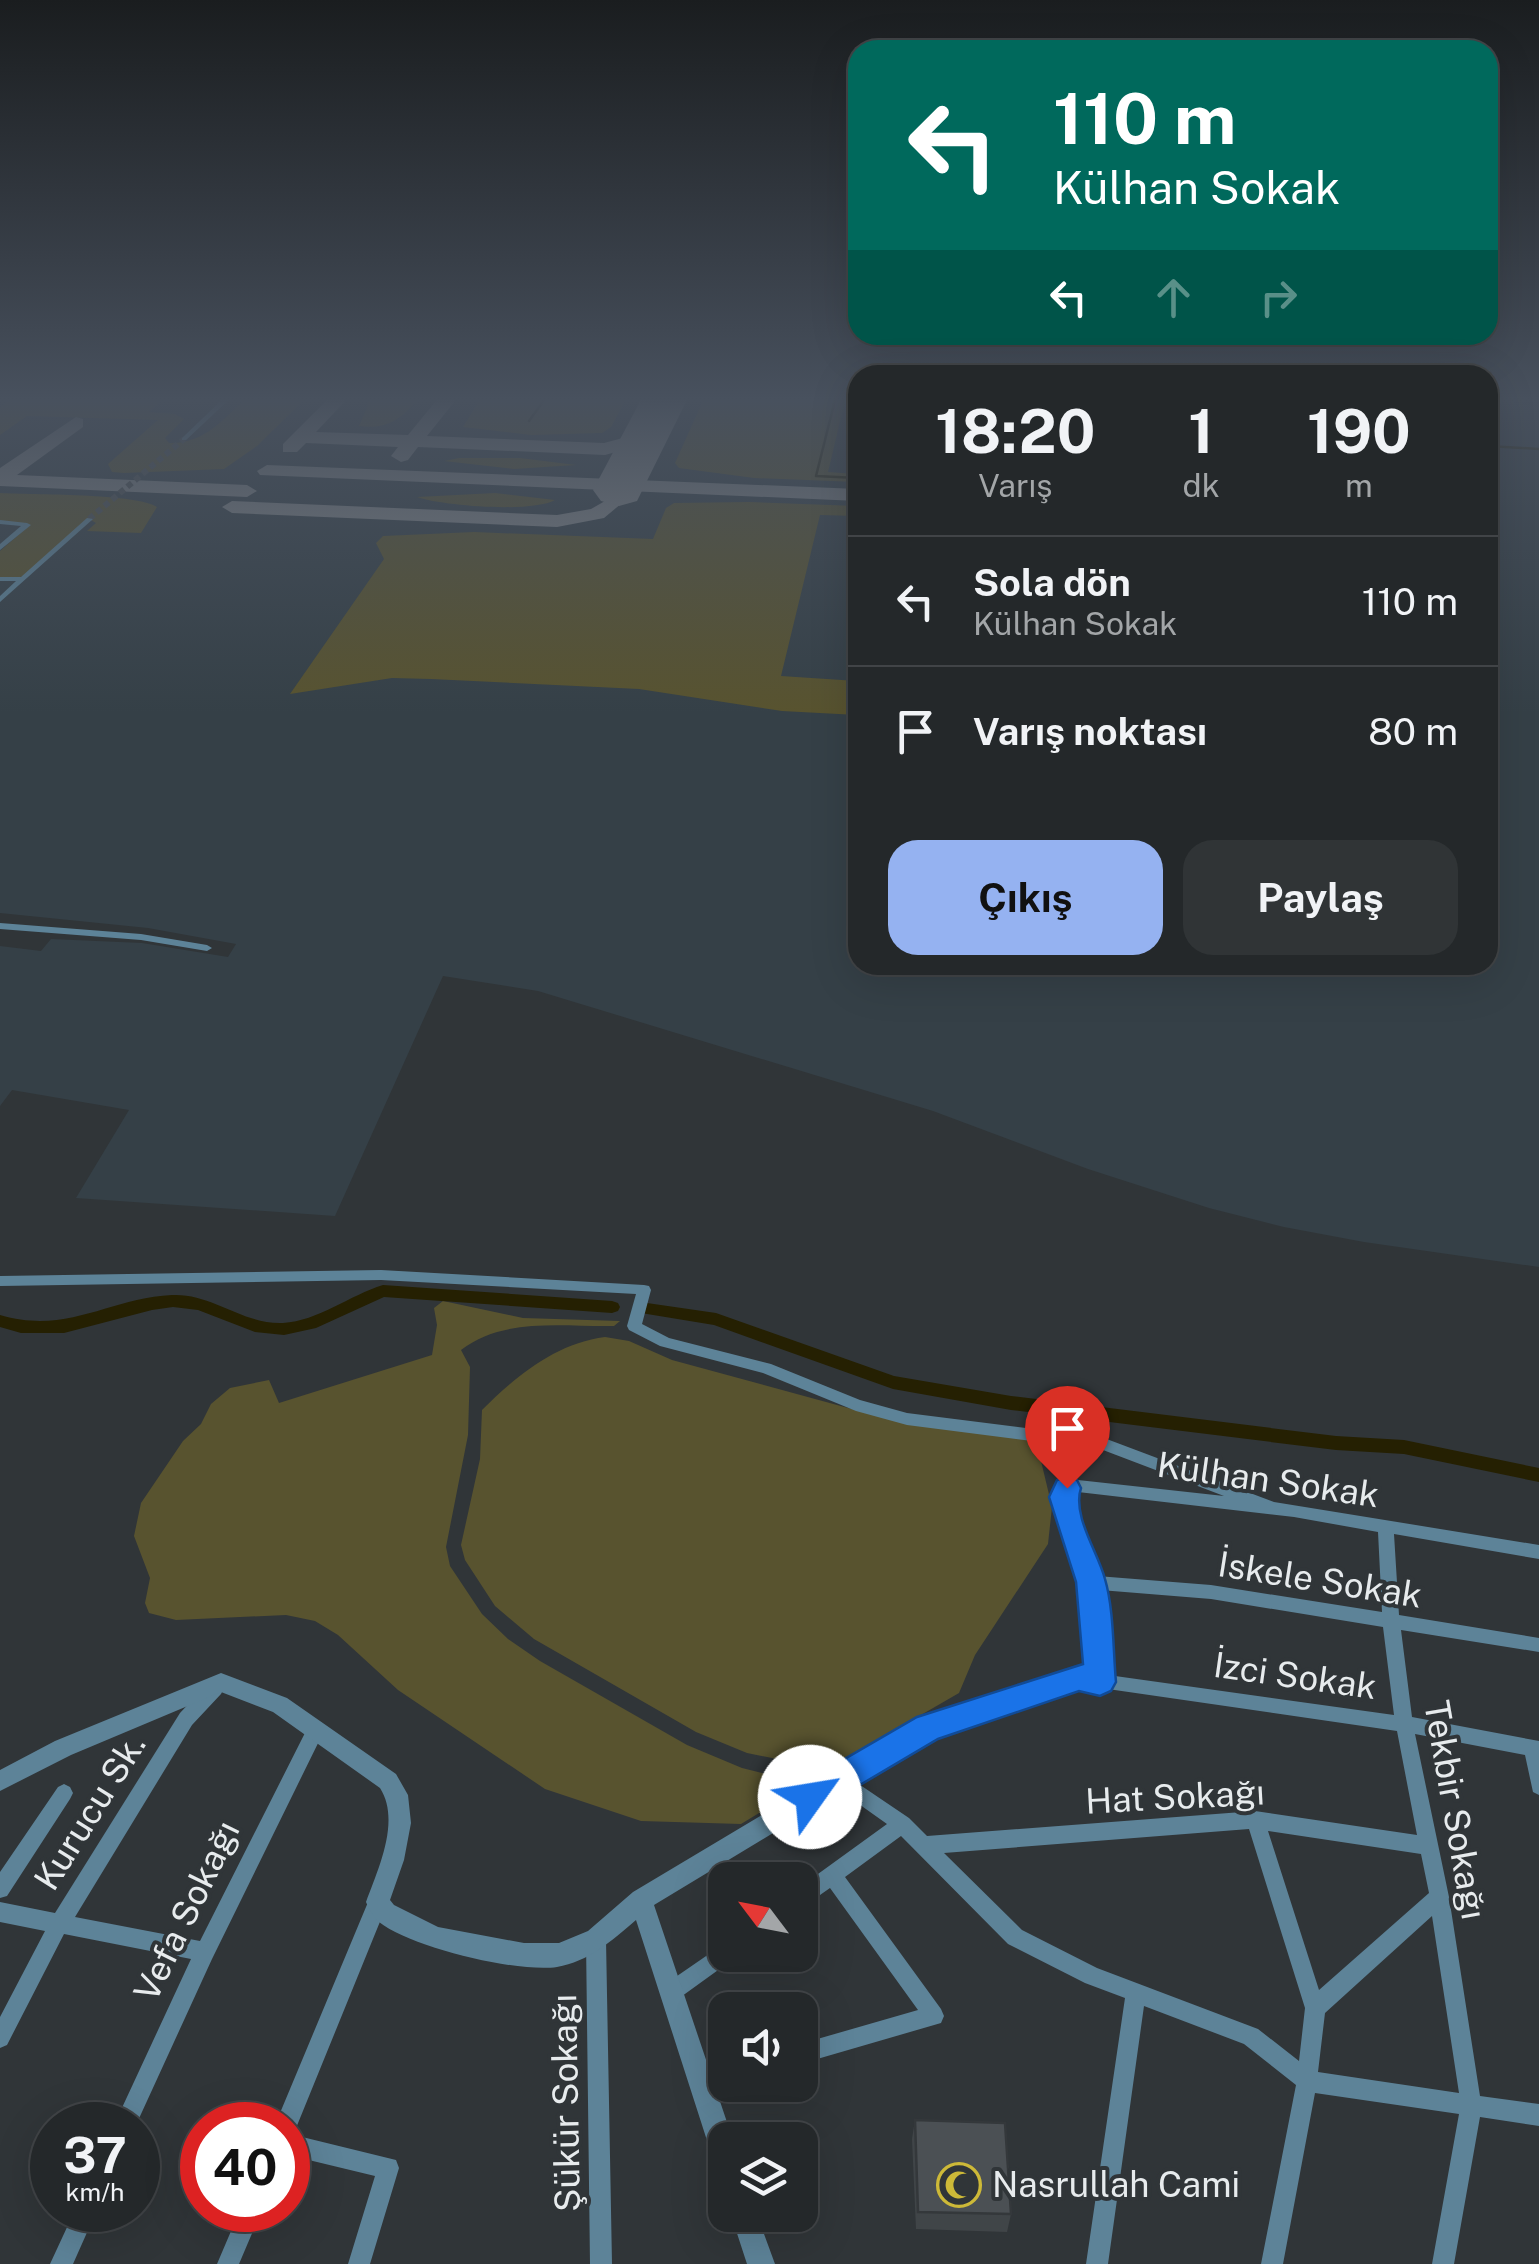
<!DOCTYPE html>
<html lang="tr">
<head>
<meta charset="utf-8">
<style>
  body { margin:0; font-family:"Public Sans",sans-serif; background:#303436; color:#f1f3f6; height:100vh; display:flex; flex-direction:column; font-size:38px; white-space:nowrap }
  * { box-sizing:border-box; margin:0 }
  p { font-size:32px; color:#a3a6a8 }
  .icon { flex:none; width:55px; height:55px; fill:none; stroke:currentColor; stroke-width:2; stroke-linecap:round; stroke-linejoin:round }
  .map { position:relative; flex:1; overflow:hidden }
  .drawer { position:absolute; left:848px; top:365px; width:650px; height:610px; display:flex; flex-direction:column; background:#24282a; border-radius:30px; box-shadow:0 10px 40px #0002,0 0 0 2px #414447 }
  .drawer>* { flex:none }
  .hud { position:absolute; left:848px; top:40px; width:650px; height:305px; border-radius:30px; box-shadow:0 10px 40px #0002,0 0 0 2px #414447; background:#00695c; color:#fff; overflow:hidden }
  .needle { width:65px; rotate:302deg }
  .tools { position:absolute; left:708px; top:1862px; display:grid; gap:20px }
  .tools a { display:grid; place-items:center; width:110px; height:110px; border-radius:20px; background:#24282a; box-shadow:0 10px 40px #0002,0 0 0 2px #414447; font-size:50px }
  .speed { position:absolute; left:30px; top:2102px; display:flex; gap:20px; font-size:50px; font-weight:700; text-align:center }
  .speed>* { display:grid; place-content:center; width:130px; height:130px; border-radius:50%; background:#24282a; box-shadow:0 10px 40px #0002,0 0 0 2px #414447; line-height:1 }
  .speed small { font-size:25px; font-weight:400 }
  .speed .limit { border:15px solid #d22; background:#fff; color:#111 }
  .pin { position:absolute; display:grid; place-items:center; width:85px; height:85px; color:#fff; margin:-102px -42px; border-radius:50% 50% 50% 0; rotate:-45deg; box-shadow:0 0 10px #0007 }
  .pin .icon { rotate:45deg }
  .me { position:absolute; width:110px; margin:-55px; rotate:58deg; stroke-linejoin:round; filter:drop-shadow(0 0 8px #0008) }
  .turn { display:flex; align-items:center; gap:35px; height:210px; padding:0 40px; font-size:45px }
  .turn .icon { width:130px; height:130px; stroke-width:2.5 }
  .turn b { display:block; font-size:70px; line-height:85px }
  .lanes { display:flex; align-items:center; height:95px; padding:0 40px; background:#0003; justify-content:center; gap:50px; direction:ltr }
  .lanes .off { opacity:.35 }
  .eta { display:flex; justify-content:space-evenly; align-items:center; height:170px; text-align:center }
  .eta b { font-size:60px; font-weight:700; line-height:70px }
  .primary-button { display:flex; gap:20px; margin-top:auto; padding:20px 40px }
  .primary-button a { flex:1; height:115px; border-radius:30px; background:#95b2f1; color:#111; font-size:40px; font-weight:700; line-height:115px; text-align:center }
  .primary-button a+a { background:#303436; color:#f1f3f6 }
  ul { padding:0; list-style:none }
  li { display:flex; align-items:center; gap:30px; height:130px; padding:0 40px; border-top:2px solid #414447 }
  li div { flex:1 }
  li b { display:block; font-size:38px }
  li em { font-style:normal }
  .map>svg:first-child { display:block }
</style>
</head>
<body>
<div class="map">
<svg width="1539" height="2264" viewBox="0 0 1539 2264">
  <rect width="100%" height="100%" fill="#303538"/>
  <path fill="#354047" d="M 0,396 L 857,396 L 858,965 L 1488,965 L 1488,397 L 1539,407 L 1539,1267 L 1364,1242 L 1284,1227 L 1209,1208 L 1088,1169 L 933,1111 L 538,991 L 443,976 L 335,1216 L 76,1198 L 129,1110 L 12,1090 L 0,1106 L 0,946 L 41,951 L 51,939 L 142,943 L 228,957 L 236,944 L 148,928 L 0,913 Z"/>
  <path fill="#58532f" d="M 17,396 L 165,396 L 149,412 L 175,414 L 184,419 L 165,438 L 169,443 C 205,444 223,419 248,396 L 308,396 L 257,446 L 224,469 L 124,473 L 112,472 L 108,464 L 158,420 L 27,416 L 0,435 L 0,407 Z
    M 372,396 L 421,396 C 402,418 389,430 359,426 Z
    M 482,396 L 628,396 L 611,427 L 602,433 L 531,435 L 463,427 Z
    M 705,396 L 846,396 L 828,472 L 857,474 L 857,482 L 754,478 L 679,468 L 675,463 Z
    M 459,458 L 520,458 L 576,465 L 514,469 L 444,461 Z
    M 0,493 C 32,495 136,493 157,507 L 141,533 L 87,531 L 96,523 L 89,519 L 27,576 L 0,580 L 0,551 L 30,525 L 0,523 Z
    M 495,493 L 555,500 C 532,513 443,506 417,497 Z
    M 749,502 L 857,506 L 857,516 L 820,515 L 781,676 L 857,681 L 857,715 L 782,711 L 639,689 L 431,679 L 392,678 L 290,694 L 384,559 L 376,543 L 383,536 L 474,532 L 653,539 L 666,508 L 674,503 Z
    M 443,1301 L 523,1318 L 620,1321 L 614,1326 C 561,1327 504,1317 461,1350 L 470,1367 L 468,1435 L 446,1547 L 450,1566 L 482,1614 L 508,1639 L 540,1661 L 687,1745 L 742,1768 L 793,1781 L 802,1787 L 741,1824 L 641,1821 L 545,1789 L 398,1690 L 338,1635 L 315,1621 L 286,1615 L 176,1620 L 149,1613 L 145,1603 L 150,1578 L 134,1536 L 141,1503 L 183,1441 L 201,1424 L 211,1404 L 230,1388 L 269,1380 L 279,1403 L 432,1355 L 437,1325 L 434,1308 Z
    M 605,1337 L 629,1341 L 672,1360 L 848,1408 L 930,1426 L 1036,1440 L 1052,1507 L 1048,1544 L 975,1655 L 959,1693 L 831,1767 L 822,1768 L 747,1753 L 696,1732 L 534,1639 L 495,1606 L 465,1560 L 461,1545 L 480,1459 L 482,1410 C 515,1377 556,1343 605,1337 Z"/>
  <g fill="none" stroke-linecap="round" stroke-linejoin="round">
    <path stroke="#252002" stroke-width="2.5" d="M 836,396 L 816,476 L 858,478
      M 529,421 L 547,396
      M 1488,446 L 1539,449"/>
    <path fill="#252002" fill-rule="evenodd" d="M 383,1285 L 612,1301 L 618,1303 L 620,1307 L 618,1311 L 612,1313 L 384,1297 L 316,1328 L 284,1335 L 255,1332 L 198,1310 L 173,1307 L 152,1310 L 64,1333 L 21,1333 L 0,1327 L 0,1315 C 68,1335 109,1298 172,1295 C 212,1293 244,1325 283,1323 C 318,1321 350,1295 383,1285 Z
      M 647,1303 L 716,1313 L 894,1376 L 1011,1396 L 1336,1436 L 1404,1440 L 1539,1468 L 1539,1482 L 1404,1454 L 1336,1450 L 1011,1410 L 893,1389 L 714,1325 L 641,1313 L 639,1309 L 641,1305 Z"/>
    <path fill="#828689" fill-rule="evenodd" d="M 331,396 L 350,396 L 316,432 L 408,435 L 440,396 L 459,396 L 427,436 L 604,443 L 634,435 L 652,408 L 664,408 L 667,412 L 648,443 L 605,455 L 418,447 L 408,460 L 401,462 L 391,456 L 398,447 L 306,443 L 297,452 L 283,452 L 283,444 Z
      M 76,417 L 83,419 L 83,427 L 17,475 L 247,485 L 257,491 L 247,497 L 0,486 L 0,468 Z
      M 267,465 L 858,489 L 858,501 L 260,475 L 257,471 Z
      M 612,497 L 622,503 L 604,518 L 557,527 L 232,513 L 222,507 L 232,501 L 557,515 L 591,509 Z"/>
    <path fill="#828689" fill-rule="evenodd" d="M 643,396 L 689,396 L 637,501 L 619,506 L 601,501 L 593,490 Z"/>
    <path stroke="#4b5053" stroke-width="6" stroke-dasharray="6 4" stroke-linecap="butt" d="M 89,519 L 184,439"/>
    <path fill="#5d8398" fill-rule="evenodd" d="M 226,396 L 233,396 L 186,440 L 182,440 L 182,438 Z
      M 87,518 L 93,519 L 0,602 L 0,596 L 16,581 L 0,581 L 0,577 L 21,577 Z
      M 0,520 L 27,523 L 31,525 L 0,550 L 0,544 L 21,526 L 0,524 Z
      M 0,923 L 141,934 L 207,945 L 212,948 L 207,951 L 141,940 L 0,929 Z
      M 381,1270 L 644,1285 L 649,1286 L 651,1290 L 642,1324 L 669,1338 L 771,1364 L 860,1400 L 907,1413 L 1104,1438 L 1274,1502 L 1539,1545 L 1539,1559 L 1394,1534 L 1399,1615 L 1539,1638 L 1539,1652 L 1401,1630 L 1412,1717 L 1539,1741 L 1539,1795 L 1533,1792 L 1525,1755 L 1415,1734 L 1449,1897 L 1480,2096 L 1539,2104 L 1539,2126 L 1480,2117 L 1454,2264 L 1432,2264 L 1459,2114 L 1315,2093 L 1283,2264 L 1261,2264 L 1296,2085 L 1244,2044 L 1144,2006 L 1108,2264 L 1086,2264 L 1125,1998 L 1085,1983 L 1008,1944 L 901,1836 L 845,1877 L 941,2009 L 944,2016 L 941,2023 L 800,2064 L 800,2044 L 918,2010 L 830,1888 L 800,1909 L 800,1887 L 887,1824 L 832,1785 L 829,1779 L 832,1773 L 838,1770 L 909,1818 L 927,1836 L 1255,1811 L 1417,1835 L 1397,1731 L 1094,1687 L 1091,1682 L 1083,1582 L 1056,1497 L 1061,1484 L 1078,1480 L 1224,1496 L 1103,1450 L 907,1425 L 856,1411 L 763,1373 L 660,1346 L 629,1330 L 627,1326 L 636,1294 L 381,1280 L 0,1286 L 0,1276 ZM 1078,1492 L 1294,1517 L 1378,1532 L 1382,1612 L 1211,1585 L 1097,1576 L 1072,1497 L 1073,1493 ZM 1100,1590 L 1211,1599 L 1383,1627 L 1394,1715 L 1108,1675 ZM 1249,1829 L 1305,2008 L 1299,2061 L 1258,2029 L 1097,1968 L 1022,1930 L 944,1853 ZM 1268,1831 L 1421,1854 L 1429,1893 L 1319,1990 ZM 1432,1916 L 1459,2093 L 1318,2072 L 1325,2013 Z
      M 215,1680 L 221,1682 L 224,1688 L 221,1694 L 192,1725 L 75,1917 L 200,1941 L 310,1723 L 316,1721 L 322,1723 L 325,1729 L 212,1959 L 136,2125 L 114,2125 L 191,1959 L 64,1934 L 7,2045 L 0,2048 L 0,2017 L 45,1931 L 0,1922 L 0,1902 L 55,1913 L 180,1713 L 209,1682 Z
      M 64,1784 L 70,1787 L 73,1793 L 70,1799 L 7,1896 L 0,1898 L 0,1872 L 58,1787 Z
      M 378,1892 L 385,1895 L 388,1902 L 294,2133 L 290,2134 L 396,2160 L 399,2168 L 370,2264 L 348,2264 L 375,2176 L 288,2155 L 288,2125 L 275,2125 L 371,1895 Z
      M 596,1930 L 603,1933 L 606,1940 L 612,2264 L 590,2264 L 586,1940 L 589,1933 Z
      M 725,1943 L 725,1955 L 734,1955 L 732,1960 L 678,1999 L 671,2002 L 664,1999 L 661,1992 L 664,1985 Z
      M 725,2065 L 726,2085 L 701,2092 L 694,2089 L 691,2082 L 694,2075 Z
      M 75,2210 L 97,2210 L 73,2264 L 50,2264 Z
      M 240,2210 L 262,2210 L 239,2264 L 217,2264 Z"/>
    <path fill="#5d8398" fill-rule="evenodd" d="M 1079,1668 L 1107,1675 L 1110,1682 L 1107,1689 L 1100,1691 L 1079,1686 L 935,1735 L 654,1905 L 733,2140 L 725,2140 L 725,2169 L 716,2165 L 712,2156 L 636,1920 C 613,1940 588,1962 557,1967 C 517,1973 410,1947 379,1922 C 373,1917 369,1909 366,1902 C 378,1869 401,1821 380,1788 L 273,1712 L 221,1692 L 71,1755 L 0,1791 L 0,1770 L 55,1741 L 221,1673 L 287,1698 L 396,1774 L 408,1795 L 411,1823 L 404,1860 L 390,1900 L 394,1905 L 438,1927 L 524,1943 L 559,1943 L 588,1931 L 633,1892 L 921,1720 Z
      M 731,2215 L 757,2215 L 775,2264 L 747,2264 Z"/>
  </g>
  <path fill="#404548" d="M 915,2120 L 1011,2214 L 1007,2232 L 916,2229 L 912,2139 Z"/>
  <path fill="#4b5054" stroke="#34383b" stroke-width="2.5" d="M 915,2120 L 1005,2123 L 1011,2214 L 918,2212 Z"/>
  <linearGradient id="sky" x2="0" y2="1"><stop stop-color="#1a1d1f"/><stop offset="0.56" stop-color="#48515e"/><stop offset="1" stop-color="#48515e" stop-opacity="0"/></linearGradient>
  <rect width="1539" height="713" fill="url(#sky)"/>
  <path fill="#1a73e8" stroke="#114b97" stroke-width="2.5" d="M 1067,1477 L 1077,1480 L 1081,1488 C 1072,1516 1098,1552 1105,1579 C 1114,1610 1113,1649 1116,1682 L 1111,1691 L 1100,1696 L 1079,1691 L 938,1739 L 821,1808 L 810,1813 L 798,1808 L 793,1797 L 798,1786 L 917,1717 L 1083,1664 L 1076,1582 L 1049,1497 L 1057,1480 Z"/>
  <defs>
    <g id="mosque-ring" transform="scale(2.25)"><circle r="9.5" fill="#303538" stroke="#cdb938" stroke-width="1.5"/><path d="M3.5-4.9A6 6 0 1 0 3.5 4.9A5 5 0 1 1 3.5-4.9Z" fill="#cdb938"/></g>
  </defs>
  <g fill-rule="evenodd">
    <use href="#mosque-ring" x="959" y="2185"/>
  </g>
  <g text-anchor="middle" stroke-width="8" stroke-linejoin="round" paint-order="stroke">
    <g font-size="35" fill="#e7ebed" stroke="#303538">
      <text transform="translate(1268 1480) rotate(8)" y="12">Külhan Sokak</text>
      <text transform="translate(1320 1580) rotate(9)" y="12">İskele Sokak</text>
      <text transform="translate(1295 1676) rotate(8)" y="12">İzci Sokak</text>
      <text transform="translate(1175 1797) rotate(-3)" y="12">Hat Sokağı</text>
      <text transform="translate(1455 1810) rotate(80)" y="12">Tekbir Sokağı</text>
      <text transform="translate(90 1812) rotate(-58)" y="12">Kurucu Sk.</text>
      <text transform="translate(187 1911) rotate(-64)" y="12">Vefa Sokağı</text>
      <text transform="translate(566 2103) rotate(-91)" y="12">Şükür Sokağı</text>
    </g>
    <g font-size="35" fill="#e7ebed" stroke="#303538" text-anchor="start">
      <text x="992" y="2197">Nasrullah Cami</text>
    </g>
  </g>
</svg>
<div class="tools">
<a><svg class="needle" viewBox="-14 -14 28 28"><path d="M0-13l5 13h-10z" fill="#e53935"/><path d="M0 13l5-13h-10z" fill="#a3a6a8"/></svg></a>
<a><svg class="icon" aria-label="sound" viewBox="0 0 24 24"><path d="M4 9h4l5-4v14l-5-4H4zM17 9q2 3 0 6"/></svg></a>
<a><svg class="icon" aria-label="layers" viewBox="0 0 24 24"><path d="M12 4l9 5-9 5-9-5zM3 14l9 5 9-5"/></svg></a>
</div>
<div class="speed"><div>37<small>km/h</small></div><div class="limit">40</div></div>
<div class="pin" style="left:1067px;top:1488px;background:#d93025"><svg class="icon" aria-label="arrive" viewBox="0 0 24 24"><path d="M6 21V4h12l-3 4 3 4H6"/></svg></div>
<svg class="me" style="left:810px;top:1797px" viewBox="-20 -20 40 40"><circle r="19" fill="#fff"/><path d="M0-13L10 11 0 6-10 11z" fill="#1a73e8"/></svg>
<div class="hud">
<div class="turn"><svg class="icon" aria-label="left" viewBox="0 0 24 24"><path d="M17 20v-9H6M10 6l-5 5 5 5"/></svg><div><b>110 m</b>Külhan Sokak</div></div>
<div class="lanes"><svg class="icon" aria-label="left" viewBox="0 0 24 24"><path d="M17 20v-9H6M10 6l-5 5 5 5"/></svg><svg class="icon off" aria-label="ahead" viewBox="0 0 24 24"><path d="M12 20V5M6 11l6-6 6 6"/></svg><svg class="icon off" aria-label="right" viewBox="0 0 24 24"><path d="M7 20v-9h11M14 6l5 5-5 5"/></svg></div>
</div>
<section class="drawer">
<div class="eta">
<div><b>18:20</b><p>Varış</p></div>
<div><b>1</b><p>dk</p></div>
<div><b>190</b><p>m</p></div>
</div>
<ul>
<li><svg class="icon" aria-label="left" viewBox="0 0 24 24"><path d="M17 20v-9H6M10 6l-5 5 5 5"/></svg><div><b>Sola dön</b><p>Külhan Sokak</p></div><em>110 m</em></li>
<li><svg class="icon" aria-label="arrive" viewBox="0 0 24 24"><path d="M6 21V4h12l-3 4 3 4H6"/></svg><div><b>Varış noktası</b></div><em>80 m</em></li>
</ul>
<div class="primary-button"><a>Çıkış</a><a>Paylaş</a></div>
</section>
</div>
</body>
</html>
